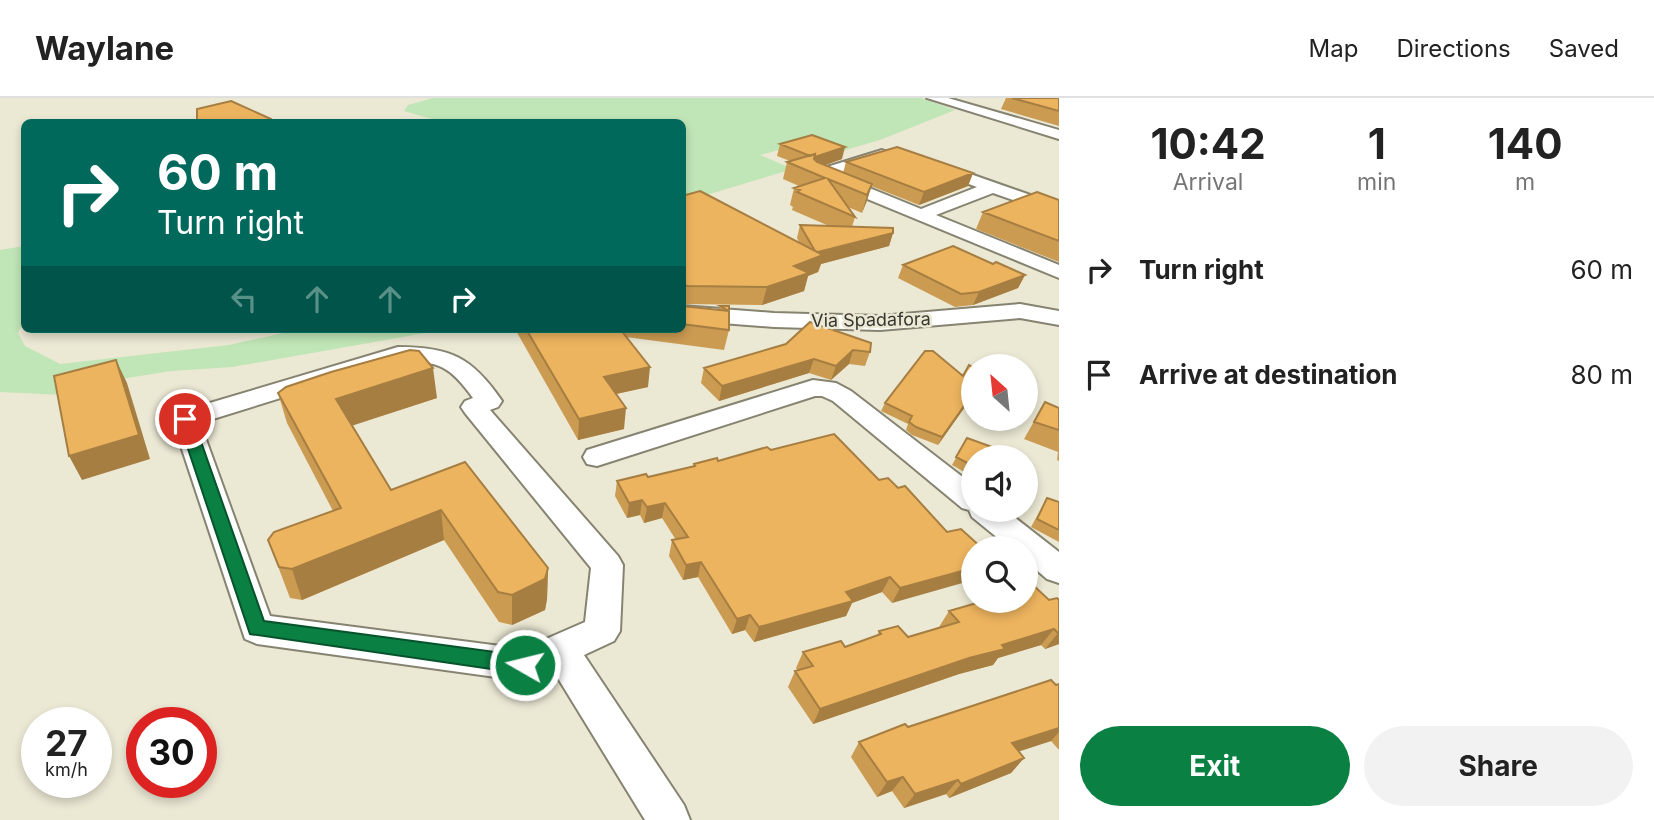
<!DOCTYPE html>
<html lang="en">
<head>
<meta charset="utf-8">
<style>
  body { margin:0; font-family:Inter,sans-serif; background:#f2f2f2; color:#222; height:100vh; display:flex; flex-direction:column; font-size:26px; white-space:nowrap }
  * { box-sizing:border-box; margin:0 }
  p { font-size:23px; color:#767676 }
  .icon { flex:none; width:38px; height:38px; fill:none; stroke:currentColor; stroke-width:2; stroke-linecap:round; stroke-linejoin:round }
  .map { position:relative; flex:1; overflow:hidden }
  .sheet { display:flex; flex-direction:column; background:#fff; width:595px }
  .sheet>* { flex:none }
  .top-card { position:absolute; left:21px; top:21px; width:665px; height:214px; border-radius:10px; box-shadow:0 4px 10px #0003; background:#00695c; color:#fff; overflow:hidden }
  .needle { width:46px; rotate:333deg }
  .tools { position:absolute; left:961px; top:256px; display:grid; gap:14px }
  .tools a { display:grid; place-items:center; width:77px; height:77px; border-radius:50%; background:#fff; box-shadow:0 4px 10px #0003; font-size:35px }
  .speed { position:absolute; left:21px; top:609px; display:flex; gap:14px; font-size:35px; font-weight:700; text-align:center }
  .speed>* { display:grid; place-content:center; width:91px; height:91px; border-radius:50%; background:#fff; box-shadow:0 4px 10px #0003; line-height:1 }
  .speed small { font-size:18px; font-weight:400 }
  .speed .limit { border:10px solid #d22; background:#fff; color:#111 }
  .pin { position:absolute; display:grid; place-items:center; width:60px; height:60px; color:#fff; margin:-30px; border:4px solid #fff; border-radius:50%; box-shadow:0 2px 7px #0007 }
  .me { position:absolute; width:77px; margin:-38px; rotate:278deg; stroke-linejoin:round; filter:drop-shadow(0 0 5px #0008) }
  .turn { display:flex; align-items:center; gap:24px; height:147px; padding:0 21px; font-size:32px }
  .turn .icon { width:91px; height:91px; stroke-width:2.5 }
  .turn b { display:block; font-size:49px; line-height:60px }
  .lanes { display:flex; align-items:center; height:66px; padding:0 21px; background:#0003; justify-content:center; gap:35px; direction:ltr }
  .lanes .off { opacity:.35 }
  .eta { display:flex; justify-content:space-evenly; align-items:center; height:119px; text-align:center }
  .eta b { font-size:42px; font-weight:700; line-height:49px }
  .primary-button { display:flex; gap:14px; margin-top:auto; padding:14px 21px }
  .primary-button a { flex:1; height:80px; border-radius:42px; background:#0b8043; color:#fff; font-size:28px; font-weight:700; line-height:80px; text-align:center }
  .primary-button a+a { background:#f2f2f2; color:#222 }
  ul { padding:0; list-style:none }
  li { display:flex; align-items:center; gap:21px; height:105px; padding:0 21px }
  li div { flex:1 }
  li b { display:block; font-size:26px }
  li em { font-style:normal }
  header { display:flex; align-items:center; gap:42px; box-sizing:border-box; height:98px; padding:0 35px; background:#fff; border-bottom:2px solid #e0e0e0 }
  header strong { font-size:33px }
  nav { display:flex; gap:38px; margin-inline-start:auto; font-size:24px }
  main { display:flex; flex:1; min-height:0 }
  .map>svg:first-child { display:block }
</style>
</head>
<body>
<header>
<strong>Waylane</strong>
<nav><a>Map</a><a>Directions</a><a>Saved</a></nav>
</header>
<main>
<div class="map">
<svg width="1059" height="722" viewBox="0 0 1059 722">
  <rect width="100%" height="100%" fill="#ebe8d4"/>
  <path fill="#c0e5b6" d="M 433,0 L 921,0 L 955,12 L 880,42 L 842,53 L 812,43 L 760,57 L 793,71 L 683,104 L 682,24 L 470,24 L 432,21 L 404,13 L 408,7 Z
    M 24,148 L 24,222 L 18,235 L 25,248 L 60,266 L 229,247 L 301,231 L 448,231 L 232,269 L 171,273 L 121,281 L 64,297 L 0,294 L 0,152 Z"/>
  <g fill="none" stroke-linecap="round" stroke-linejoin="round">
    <g stroke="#868371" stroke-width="4">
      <path id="minor" d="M 927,0 L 948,0 L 1059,32 L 1059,41 Z
        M 882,52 L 887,54 L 890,57 L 887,60 L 835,76 L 921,111 L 977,89 L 930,72 L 928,69 L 930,66 L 936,64 L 1059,107 L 1059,118 L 993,95 L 936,117 L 1059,167 L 1059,180 L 814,79 L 812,76 L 814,73 Z
        M 1020,206 L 1059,213 L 1059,227 L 1020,220 L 880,232 L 774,229 L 682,222 L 682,208 L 774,215 L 880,218 Z
        M 398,249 C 450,249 472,259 502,303 L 498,309 L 490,312 L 618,458 L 623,467 L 620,533 L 614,543 L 584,557 L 684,707 L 690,722 L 645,722 L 553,572 L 525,583 L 257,546 L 245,541 L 172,321 L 176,315 ZM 400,263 C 439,263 450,268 473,300 L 465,303 L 461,309 L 465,315 L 591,470 L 585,524 L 523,551 L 270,518 L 200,325 Z
        M 813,282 L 836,285 L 851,293 L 973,387 L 973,411 L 1004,411 L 1059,454 L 1059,485 L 1047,481 L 1026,463 L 1026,450 L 1010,450 L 972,419 L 969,412 L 962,410 L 833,303 L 822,298 L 815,298 L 597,368 L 587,366 L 583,359 L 587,352 Z"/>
    </g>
    <use href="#minor" fill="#fff" fill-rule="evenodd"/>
  </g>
  <path fill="#cc9b52" d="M 1006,0 L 1059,0 L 1059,28 L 1001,11 Z
    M 780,46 L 842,61 L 825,67 L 843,75 L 846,64 L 973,75 L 968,88 L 919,107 L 871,88 L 862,115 L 848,109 L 855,119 L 852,129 L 893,135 L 889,148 L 821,166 L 818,174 L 808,178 L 804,193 L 762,207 L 684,206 L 682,205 L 682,98 L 799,144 L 797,140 L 800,127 L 829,128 L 792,112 L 793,109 L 790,107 L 794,90 L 799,88 L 783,81 L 787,64 L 790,63 L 777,58 Z
    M 1059,102 L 1059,164 L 976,131 L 983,114 Z
    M 993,166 L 1025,177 L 1018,190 L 973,207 L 955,209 L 898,180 L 903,167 Z
    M 682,208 L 719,212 L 720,208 L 729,208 L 729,232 L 724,252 L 626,239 L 648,289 L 616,296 L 624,331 L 578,342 L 515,231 L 682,231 Z
    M 786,246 L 870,254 L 865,268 L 849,266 L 831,282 L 809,275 L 719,303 L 701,285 L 704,270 Z
    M 973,269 L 973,309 L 967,306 L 938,347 L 912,337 L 906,332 L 908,326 L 881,313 L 885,305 L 963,278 Z
    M 278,295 L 437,300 L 352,327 L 391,392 L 465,364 L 548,470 L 547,501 L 545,512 L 512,527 L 499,524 L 444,442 L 302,502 L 290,500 L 268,442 L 333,413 L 287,325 Z
    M 1045,304 L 1059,310 L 1059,363 L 1057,362 L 1058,354 L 1024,341 Z
    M 967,340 L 1003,353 L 1000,359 L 973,359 L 973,379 L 952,367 Z
    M 771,352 L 879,382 L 947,434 L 892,505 L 882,494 L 852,505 L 846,518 L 754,544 L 745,532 L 732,536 L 698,479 L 683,482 L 669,458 L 672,442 L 676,442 L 662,420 L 644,425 L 640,417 L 627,420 L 615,398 L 617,383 L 648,379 L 693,369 L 694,366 L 718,363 Z
    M 1047,400 L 1059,404 L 1059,444 L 1031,429 Z
    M 1057,500 L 1059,546 L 1045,551 L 1041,547 L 998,560 L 993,567 L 959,576 L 813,626 L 788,589 L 795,573 L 798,573 L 796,570 L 803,554 L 845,549 L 877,538 L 879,533 L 908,539 L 939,529 L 949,513 L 1049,502 Z
    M 1059,586 L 1059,652 L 1051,643 L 1019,653 L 1024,660 L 1011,675 L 949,700 L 946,696 L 904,710 L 892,693 L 877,699 L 851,659 L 859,644 Z"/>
  <path fill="#a67e42" d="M 845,49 L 842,61 L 812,72 L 815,59 Z
    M 973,75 L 968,88 L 919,107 L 924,94 Z
    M 872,86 L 867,103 L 862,115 L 867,97 Z
    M 893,135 L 889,148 L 821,166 L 818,174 L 808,178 L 804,193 L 762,207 L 767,189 L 794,168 L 816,155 Z
    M 1025,177 L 1018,190 L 973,207 L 979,194 Z
    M 853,252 L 849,266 L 831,282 L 836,268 Z
    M 814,261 L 809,275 L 719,303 L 722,288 Z
    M 116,262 L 127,285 L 150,361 L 82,382 L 69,358 Z
    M 650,269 L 648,289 L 602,299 L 604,279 Z
    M 433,270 L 437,300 L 342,331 L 336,301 Z
    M 971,298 L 967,306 L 938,347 L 942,339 Z
    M 626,310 L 624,331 L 578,342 L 579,321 Z
    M 642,402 L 640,417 L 627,420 L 629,405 Z
    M 665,405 L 662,420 L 644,425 L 647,409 Z
    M 441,412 L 444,442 L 302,502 L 292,471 Z
    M 973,463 L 973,482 L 892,505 L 900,490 Z
    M 701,464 L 698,479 L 683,482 L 686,467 Z
    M 548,470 L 547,501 L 545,512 L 512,527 L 512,497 Z
    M 890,479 L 882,494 L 852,505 L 846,518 L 754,544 L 759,529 L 846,494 Z
    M 750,517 L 745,532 L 732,536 L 737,521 Z
    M 1054,531 L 1041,547 L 998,560 L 993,567 L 959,576 L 813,626 L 820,611 L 1002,547 Z
    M 1059,534 L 1059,546 L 1045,551 L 1058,535 Z
    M 1059,630 L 1059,634 L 1051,643 L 999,660 L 1012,645 Z
    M 1024,660 L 1011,675 L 949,700 L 961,686 Z
    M 903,679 L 892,693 L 877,699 L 887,684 Z
    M 958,682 L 946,696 L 904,710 L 915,696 Z"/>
  <path fill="#edb45f" stroke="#a67e42" stroke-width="2" d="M 1012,0 L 1059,0 L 1059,13 Z
    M 231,3 L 271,21 L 272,24 L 197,24 L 197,11 Z
    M 812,37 L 845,49 L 815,59 L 815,56 L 810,58 L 780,46 Z
    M 897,49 L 973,75 L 924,94 L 846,64 Z
    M 815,56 L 814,61 L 817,64 L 872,86 L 867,97 L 828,81 L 855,119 L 797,94 L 800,92 L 794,90 L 825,80 L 787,64 Z
    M 700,93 L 823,157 L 794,168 L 809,175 L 767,189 L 687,188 L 682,185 L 682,98 Z
    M 1037,94 L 1059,102 L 1059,143 L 983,114 Z
    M 800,127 L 893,130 L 893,135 L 818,154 L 815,153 Z
    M 953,148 L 993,166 L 996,164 L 1025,177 L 979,194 L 961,196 L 903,167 Z
    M 682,208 L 729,213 L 720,208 L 729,208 L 729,232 L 682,226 Z
    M 810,224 L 871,245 L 870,254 L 853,252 L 836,268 L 814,261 L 722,288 L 704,270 L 786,246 Z
    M 526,231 L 620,231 L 650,269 L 604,279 L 626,310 L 579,321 Z
    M 410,252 L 419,253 L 433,270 L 336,301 L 391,392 L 465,364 L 548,470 L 545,481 L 512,497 L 498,494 L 441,412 L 292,471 L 279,469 L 268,442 L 274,434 L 341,410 L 278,295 L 286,289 L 331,274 Z
    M 925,253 L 933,253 L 963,278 L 969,267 L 973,269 L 973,299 L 971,298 L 942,339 L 916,329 L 909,324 L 912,318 L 885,305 Z
    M 116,262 L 139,337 L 69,358 L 54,278 Z
    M 1045,304 L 1059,310 L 1059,332 L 1034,324 Z
    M 834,336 L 879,382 L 888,380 L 898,390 L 905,388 L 947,434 L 961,431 L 982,450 L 973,450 L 973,470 L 900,490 L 890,479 L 846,494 L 853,503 L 759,529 L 750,517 L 737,521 L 701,464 L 686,467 L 672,442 L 688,439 L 665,405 L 647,409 L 642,402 L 629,405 L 617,383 L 646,376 L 648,379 L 695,368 L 694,366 L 717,360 L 718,363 L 767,349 L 771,352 Z
    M 967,340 L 1003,353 L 997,359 L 973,359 L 973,368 L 956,359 Z
    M 1026,372 L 1033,375 L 1026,388 Z
    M 1047,400 L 1059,404 L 1059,432 L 1037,421 Z
    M 1034,488 L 1049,502 L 1057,500 L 1059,502 L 1059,534 L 1058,535 L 1054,531 L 1002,547 L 1005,551 L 969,560 L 820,611 L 795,573 L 813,568 L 803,554 L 841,543 L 845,549 L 881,536 L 879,533 L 898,528 L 908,539 L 959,524 L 949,513 L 987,502 L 1026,502 L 1026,491 Z
    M 1051,582 L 1056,587 L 1059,586 L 1059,630 L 1012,645 L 1024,660 L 961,686 L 958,682 L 915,696 L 903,679 L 887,684 L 859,644 L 905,626 L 908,629 Z"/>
  <path fill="#0b8043" stroke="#07532c" stroke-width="2" d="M 185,317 L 193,321 L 264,523 L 525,558 L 532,561 L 535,567 L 532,573 L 525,576 L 250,536 L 178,321 Z"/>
  <g text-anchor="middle" stroke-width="5" stroke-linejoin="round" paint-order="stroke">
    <g font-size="18" fill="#37362f" stroke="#ebe8d4">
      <text transform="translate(871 222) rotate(-1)" y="6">Via Spadafora</text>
    </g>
  </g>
</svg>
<div class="tools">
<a><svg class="needle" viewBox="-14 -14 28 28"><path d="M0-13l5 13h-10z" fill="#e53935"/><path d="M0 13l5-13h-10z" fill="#767676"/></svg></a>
<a><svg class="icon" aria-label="sound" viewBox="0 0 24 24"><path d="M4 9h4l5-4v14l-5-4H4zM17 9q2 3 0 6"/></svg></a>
<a><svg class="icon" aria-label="search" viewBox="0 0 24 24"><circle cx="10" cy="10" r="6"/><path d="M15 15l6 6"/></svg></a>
</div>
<div class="speed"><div>27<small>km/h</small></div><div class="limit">30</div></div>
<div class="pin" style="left:185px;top:321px;background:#d93025"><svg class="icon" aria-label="arrive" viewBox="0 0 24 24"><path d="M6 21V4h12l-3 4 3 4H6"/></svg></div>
<svg class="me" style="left:525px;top:567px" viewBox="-20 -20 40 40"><circle r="17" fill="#0b8043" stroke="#fff" stroke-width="3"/><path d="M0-11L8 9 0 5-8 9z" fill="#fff"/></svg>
<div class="top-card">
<div class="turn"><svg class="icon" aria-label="right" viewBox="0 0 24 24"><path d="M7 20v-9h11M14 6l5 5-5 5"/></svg><div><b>60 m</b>Turn right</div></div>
<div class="lanes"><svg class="icon off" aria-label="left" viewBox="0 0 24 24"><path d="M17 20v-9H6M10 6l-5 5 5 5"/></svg><svg class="icon off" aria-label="ahead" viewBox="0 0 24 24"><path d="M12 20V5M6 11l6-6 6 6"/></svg><svg class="icon off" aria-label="ahead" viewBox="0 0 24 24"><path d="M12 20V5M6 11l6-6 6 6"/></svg><svg class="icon" aria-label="right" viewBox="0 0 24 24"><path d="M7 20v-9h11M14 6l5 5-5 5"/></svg></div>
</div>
</div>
<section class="sheet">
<div class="eta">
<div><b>10:42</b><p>Arrival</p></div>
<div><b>1</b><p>min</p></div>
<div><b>140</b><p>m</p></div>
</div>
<ul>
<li><svg class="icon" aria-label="right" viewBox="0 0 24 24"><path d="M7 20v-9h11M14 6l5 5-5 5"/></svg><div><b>Turn right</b></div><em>60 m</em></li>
<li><svg class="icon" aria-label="arrive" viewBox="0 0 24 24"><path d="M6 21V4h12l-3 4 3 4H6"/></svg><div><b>Arrive at destination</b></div><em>80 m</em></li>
</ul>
<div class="primary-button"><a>Exit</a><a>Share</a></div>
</section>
</main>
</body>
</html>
